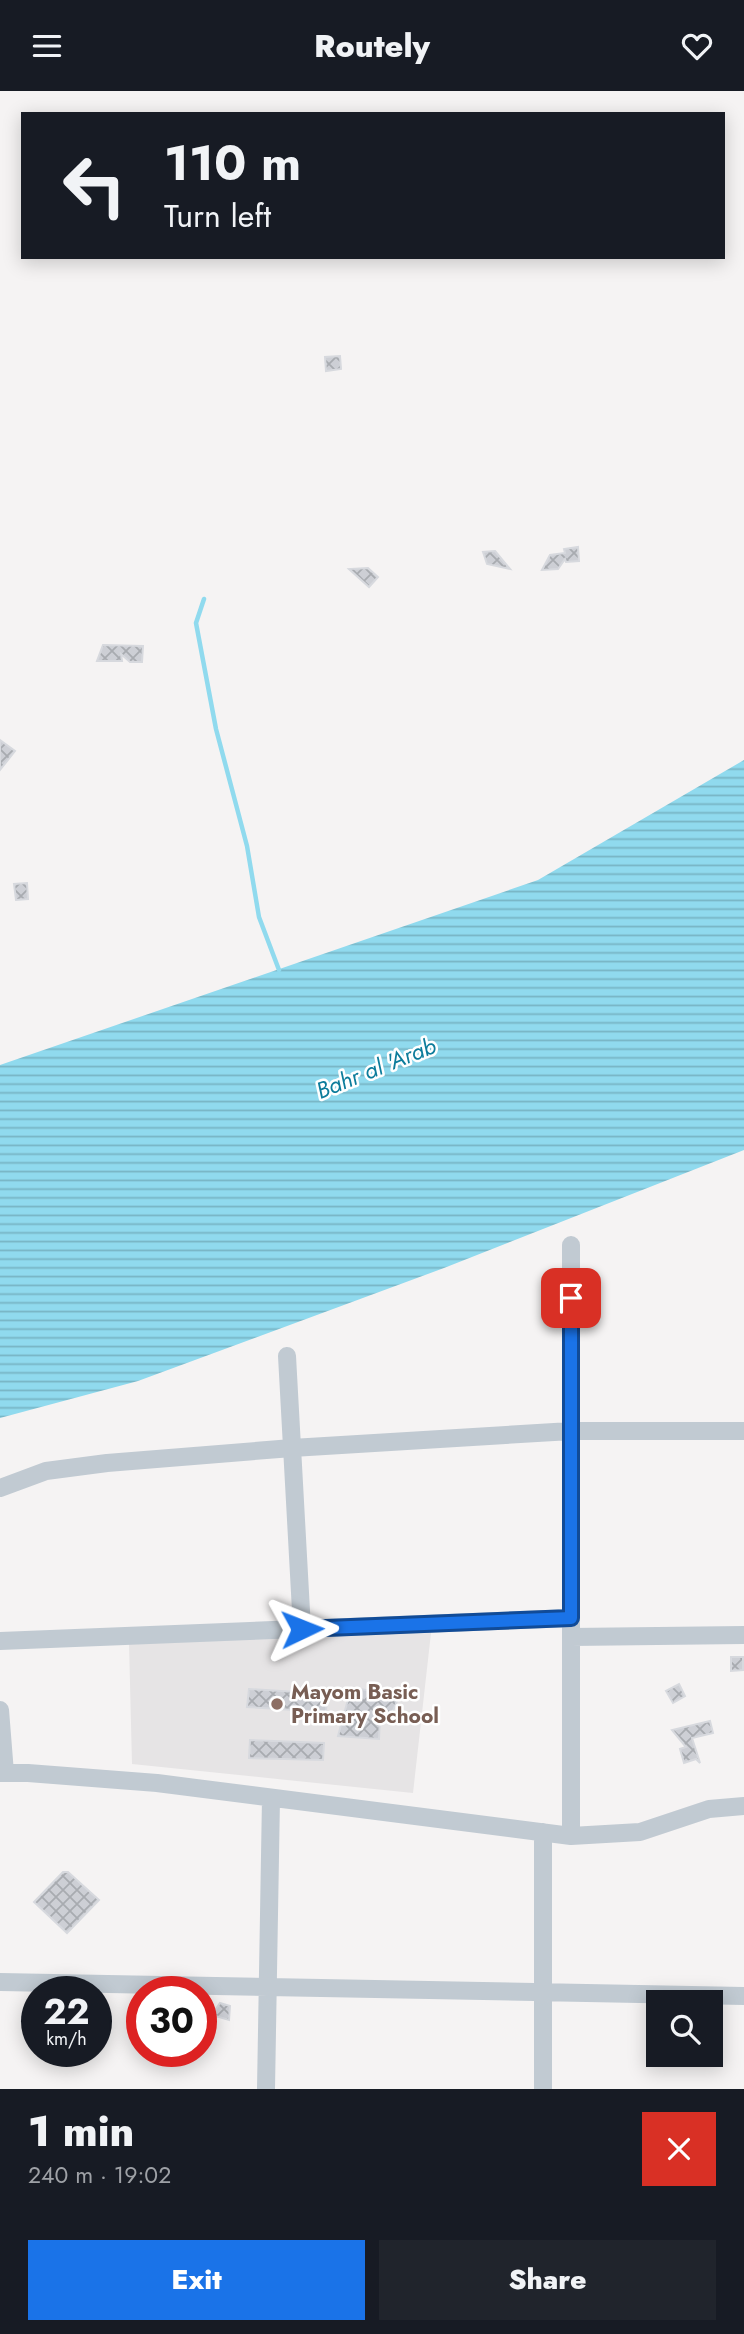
<!DOCTYPE html>
<html lang="en">
<head>
<meta charset="utf-8">
<style>
  body { margin:0; font-family:Jost,sans-serif; background:#20242c; color:#f1f3f6; height:100vh; display:flex; flex-direction:column; font-size:26px; white-space:nowrap }
  * { box-sizing:border-box; margin:0 }
  p { font-size:23px; color:#9ea1a6 }
  .icon { flex:none; width:38px; height:38px; fill:none; stroke:currentColor; stroke-width:2; stroke-linecap:round; stroke-linejoin:round }
  .map { position:relative; height:1998px; overflow:hidden }
  .panel { display:flex; flex-direction:column; background:#171b24; flex:1 }
  .panel>* { flex:none }
  .banner { position:absolute; left:21px; top:21px; width:704px; height:147px; border-radius:0px; box-shadow:0 4px 18px #0003; background:#171b24; color:#f1f3f6; overflow:hidden }
  .tools { position:absolute; left:646px; top:1899px; display:grid; gap:14px }
  .tools a { display:grid; place-items:center; width:77px; height:77px; border-radius:0px; background:#171b24; box-shadow:0 4px 18px #0003; font-size:35px }
  .speed { position:absolute; left:21px; top:1885px; display:flex; gap:14px; font-size:35px; font-weight:700; text-align:center }
  .speed>* { display:grid; place-content:center; width:91px; height:91px; border-radius:50%; background:#171b24; box-shadow:0 4px 18px #0003; line-height:1 }
  .speed small { font-size:18px; font-weight:400 }
  .speed .limit { border:10px solid #d22; background:#fff; color:#111 }
  .pin { position:absolute; display:grid; place-items:center; width:60px; height:60px; color:#fff; margin:-30px; border-radius:14px; box-shadow:0 4px 10px #0006 }
  .me { position:absolute; width:77px; margin:-38px; rotate:88deg; stroke-linejoin:round; filter:drop-shadow(0 0 5px #0008) }
  .turn { display:flex; align-items:center; gap:24px; height:147px; padding:0 28px; font-size:32px }
  .turn .icon { width:91px; height:91px; stroke-width:2.5 }
  .turn b { display:block; font-size:49px; line-height:60px }
  .round { display:grid; place-items:center; flex:none; width:74px; height:74px; border-radius:0px; background:#20242c }
  .headline { display:flex; align-items:center; justify-content:space-between; height:119px; padding:0 28px }
  h1 { font-size:42px; font-weight:800; line-height:52px }
  .primary-button { display:flex; gap:14px; margin-top:auto; padding:14px 28px }
  .primary-button a { flex:1; height:80px; border-radius:0px; background:#1a73e8; color:#fff; font-size:28px; font-weight:800; line-height:80px; text-align:center }
  .primary-button a+a { background:#20242c; color:#f1f3f6 }
  header { display:flex; justify-content:space-between; align-items:center; height:91px; padding:0 28px; background:#171b24; font-size:32px; font-weight:800 }
  .map>svg:first-child { display:block }
</style>
</head>
<body>
<header><svg class="icon" aria-label="menu" viewBox="0 0 24 24"><path d="M4 6h16M4 12h16M4 18h16"/></svg>Routely<svg class="icon" aria-label="heart" viewBox="0 0 24 24"><path d="M12 20l-8-8c-3-5 5-10 8-4 3-6 11-1 8 4z"/></svg></header>
<div class="map">
<svg width="744" height="1998" viewBox="0 0 744 1998">
  <defs>
    <pattern id="water-rules" width="6" height="5" patternUnits="userSpaceOnUse" patternTransform="scale(1.75)"><rect width="6" height="5" fill="#90daee"/><path d="M0 2.5h6" fill="none" stroke="#78b4c4"/></pattern>
    <pattern id="building-cross-hatch" width="8" height="8" patternUnits="userSpaceOnUse" patternTransform="scale(1.75)"><rect width="8" height="8" fill="#cdcfd5"/><path d="M0 0l8 8M0 8l8-8" fill="none" stroke="#a8abb0"/></pattern>
  </defs>
  <rect width="100%" height="100%" fill="#f5f3f3"/>
  <path fill="#e6e4e5" d="M 431,1542 L 413,1702 L 132,1673 L 129,1552 Z"/>
  <path fill="url(#water-rules)" d="M 744,669 L 744,1059 L 444,1177 L 138,1290 L 0,1327 L 0,974 L 538,789 Z"/>
  <g fill="none" stroke-linecap="round" stroke-linejoin="round">
    <path stroke="#90daee" stroke-width="4.5" d="M 204,508 L 196,532 L 216,638 L 247,755 L 259,826 L 279,879"/>
  </g>
  <path fill="url(#building-cross-hatch)" stroke="#d7d9de" stroke-width="2" d="M 340,265 L 341,278 L 326,280 L 325,266 Z
    M 578,456 L 579,470 L 566,471 L 565,468 L 558,478 L 542,479 L 550,464 L 565,462 L 564,458 Z
    M 495,460 L 510,478 L 487,473 L 483,461 Z
    M 368,477 L 378,486 L 369,496 L 349,478 Z
    M 103,554 L 143,555 L 142,571 L 130,571 L 121,563 L 122,570 L 97,570 Z
    M 0,649 L 15,660 L 0,679 Z
    M 27,792 L 28,808 L 16,809 L 14,793 Z
    M 731,1566 L 743,1566 L 743,1579 L 731,1580 Z
    M 679,1593 L 685,1605 L 673,1612 L 666,1600 Z
    M 356,1597 L 390,1604 L 398,1608 L 389,1629 L 380,1626 L 379,1648 L 338,1645 L 349,1605 L 354,1606 Z
    M 249,1598 L 327,1603 L 326,1621 L 247,1616 Z
    M 710,1630 L 713,1642 L 692,1647 L 700,1672 L 696,1668 L 684,1672 L 680,1658 L 686,1656 L 672,1639 Z
    M 250,1649 L 324,1652 L 323,1669 L 249,1667 Z
    M 63,1781 L 68,1781 L 99,1809 L 67,1842 L 34,1811 Z
    M 220,1912 L 230,1915 L 229,1929 L 212,1924 Z"/>
  <g fill="none" stroke-linecap="round" stroke-linejoin="round">
    <path stroke="#c1cad2" stroke-width="18" d="M 571,1154 L 571,1745
      M 287,1265 L 302,1538
      M 0,1397 L 46,1380 L 107,1372 L 292,1357 L 571,1340 L 744,1340
      M 571,1546 L 744,1544
      M 0,1550 L 571,1527
      M 0,1619 L 5,1682
      M 0,1682 L 28,1682 L 157,1692 L 571,1745 L 640,1741 L 709,1718 L 744,1715
      M 543,1741 L 543,1998
      M 0,1891 L 744,1905
      M 266,1998 L 271,1707"/>
  </g>
  <g fill="none" stroke-linecap="round" stroke-linejoin="round">
    <g stroke="#114b97" stroke-width="18">
      <path id="route" d="M 302,1538 L 571,1527 L 571,1207"/>
    </g>
    <use href="#route" stroke="#1a73e8" stroke-width="12"/>
  </g>
  <circle fill="#8d6e63" stroke="#fff" stroke-width="2.5" cx="277" cy="1613" r="7"/>
  <g text-anchor="middle" stroke-width="5" stroke-linejoin="round" paint-order="stroke">
    <g font-size="21" font-weight="bold" fill="#785e54" stroke="#fff" text-anchor="start">
      <text x="291" y="1608">Mayom Basic<tspan x="291" dy="24">Primary School</tspan></text>
    </g>
    <g font-size="23" font-style="italic" fill="#0c7c9b" stroke="#fff">
      <text transform="translate(376 977) rotate(-22)" y="8">Bahr al 'Arab</text>
    </g>
  </g>
</svg>
<div class="tools">
<a><svg class="icon" aria-label="search" viewBox="0 0 24 24"><circle cx="10" cy="10" r="6"/><path d="M15 15l6 6"/></svg></a>
</div>
<div class="speed"><div>22<small>km/h</small></div><div class="limit">30</div></div>
<div class="pin" style="left:571px;top:1207px;background:#d93025"><svg class="icon" aria-label="arrive" viewBox="0 0 24 24"><path d="M6 21V4h12l-3 4 3 4H6"/></svg></div>
<svg class="me" style="left:302px;top:1538px" viewBox="-20 -20 40 40"><path d="M0-17L14 15 0 8-14 15z" fill="#1a73e8" stroke="#fff" stroke-width="4"/></svg>
<div class="banner">
<div class="turn"><svg class="icon" aria-label="left" viewBox="0 0 24 24"><path d="M17 20v-9H6M10 6l-5 5 5 5"/></svg><div><b>110 m</b>Turn left</div></div>
</div>
</div>
<section class="panel">
<div class="headline"><div><h1>1 min</h1><p>240 m · 19:02</p></div><a class="round" style="background:#d93025;color:#fff"><svg class="icon" aria-label="close" viewBox="0 0 24 24"><path d="M6 6l12 12M18 6L6 18"/></svg></a></div>
<div class="primary-button"><a>Exit</a><a>Share</a></div>
</section>
</body>
</html>
